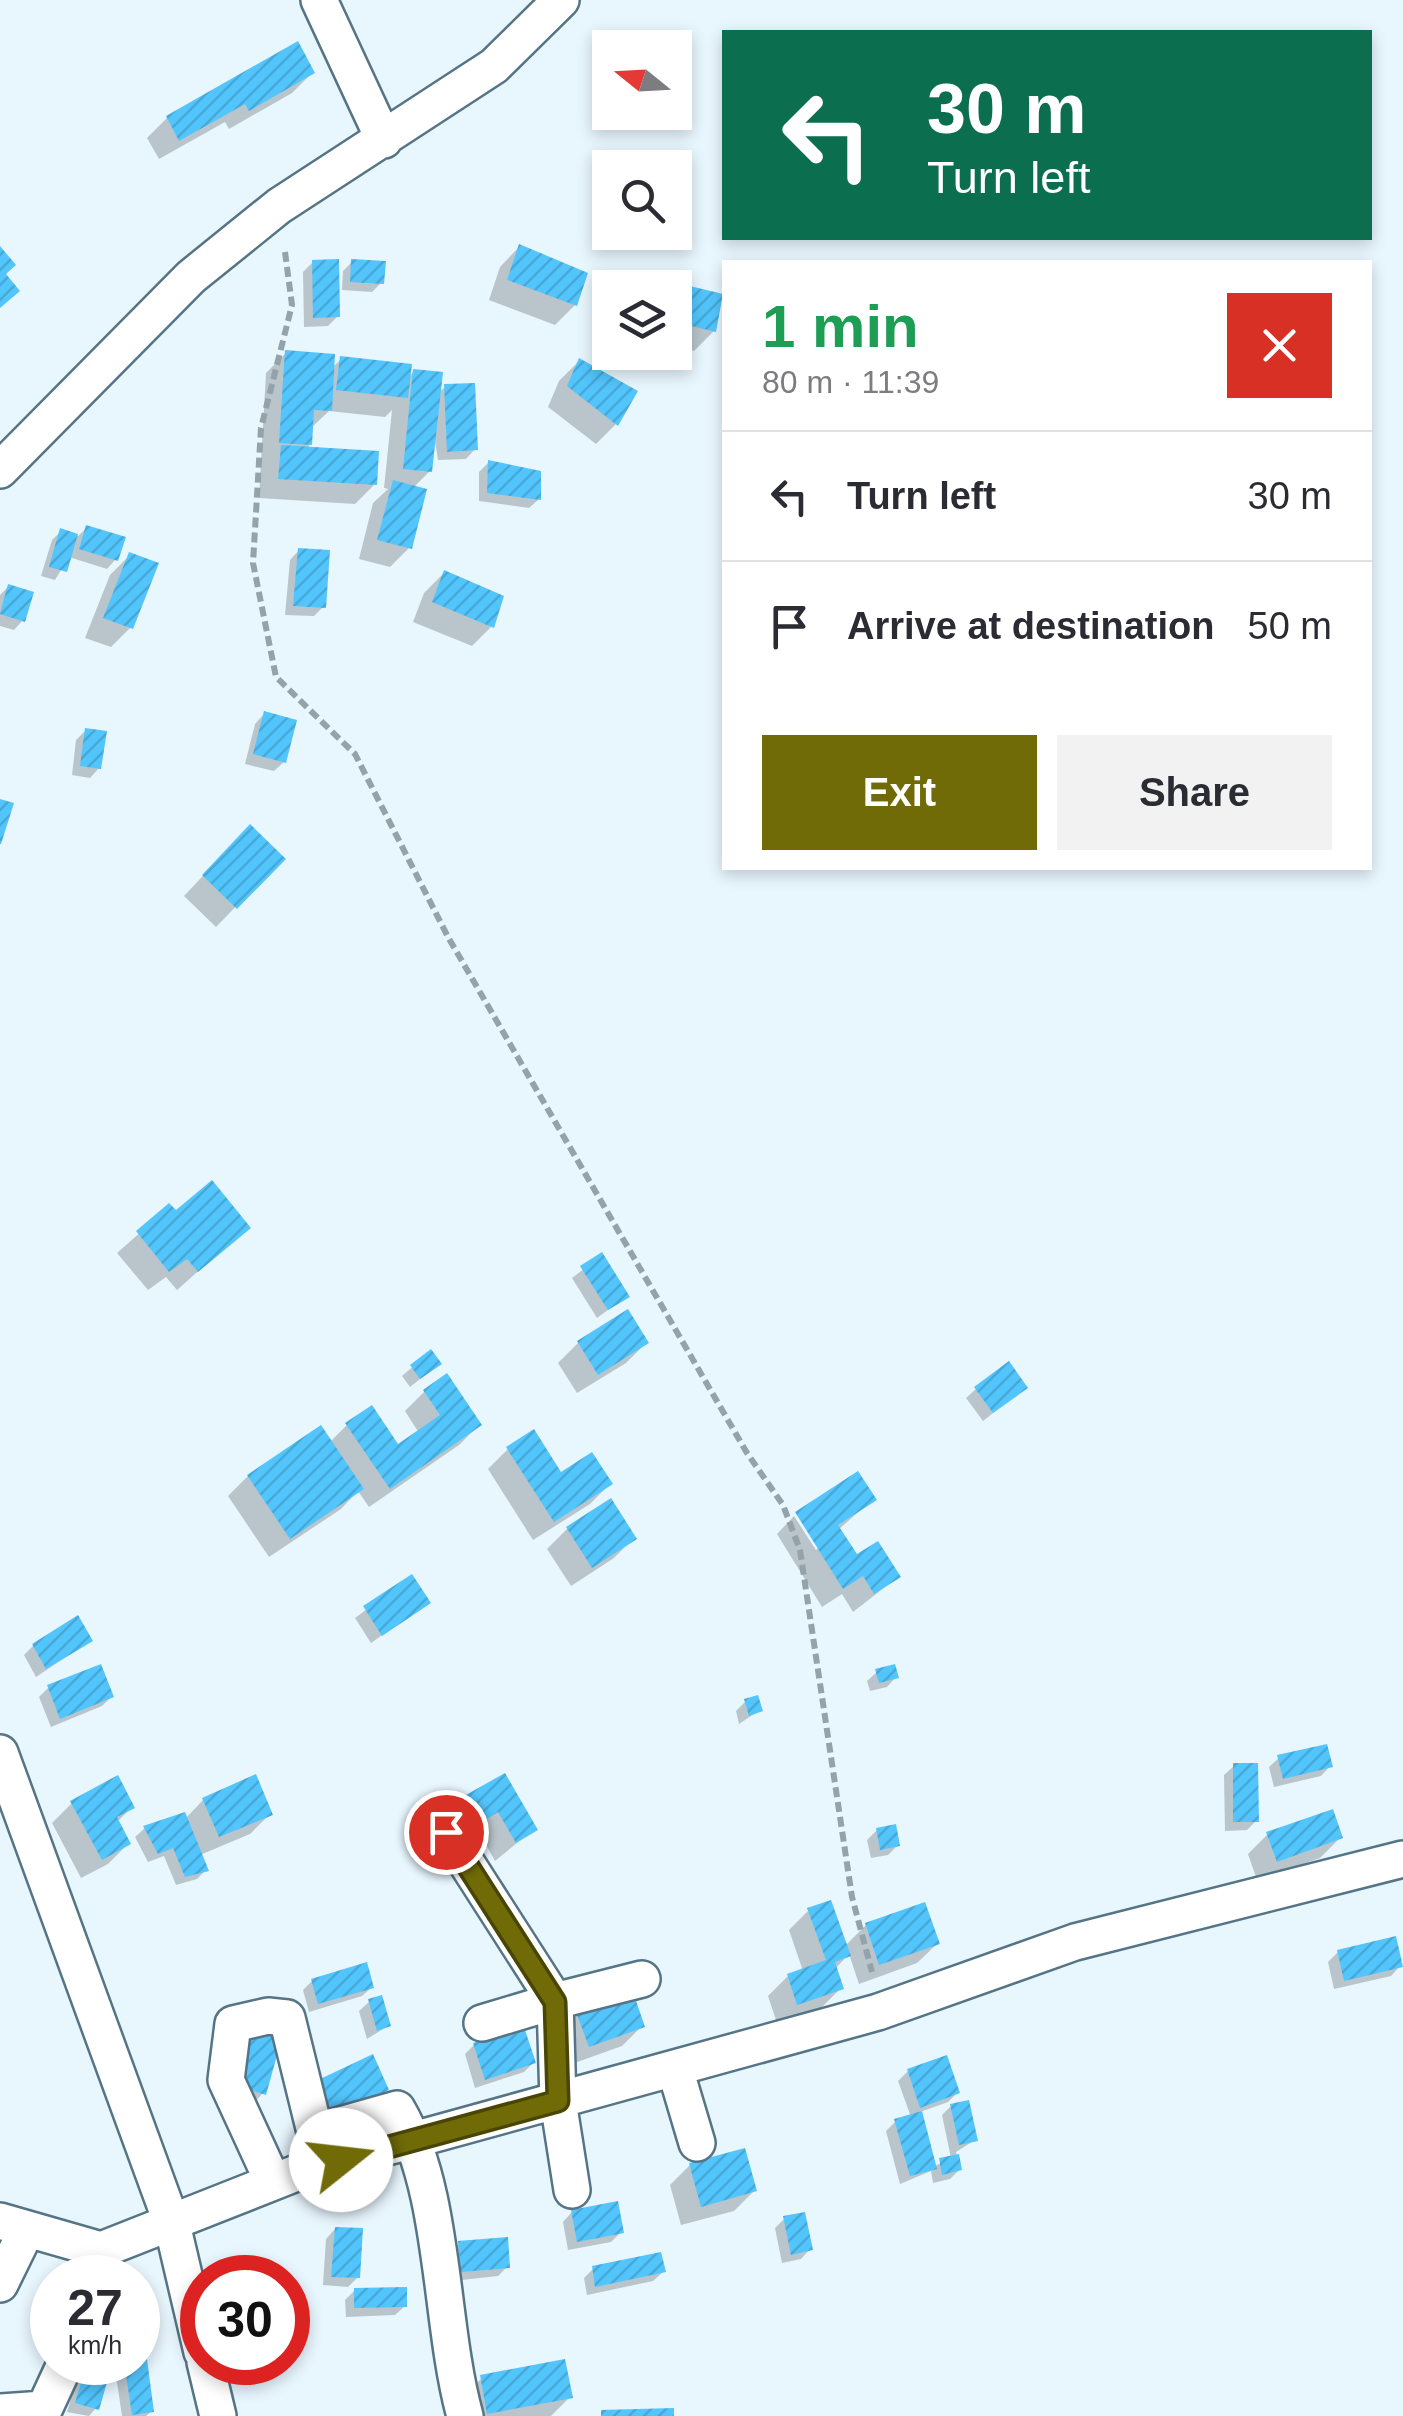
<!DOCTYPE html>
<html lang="en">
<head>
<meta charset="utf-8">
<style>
  body { margin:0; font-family:Helvetica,sans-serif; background:#f2f2f3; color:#2b2b33; height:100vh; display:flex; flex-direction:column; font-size:38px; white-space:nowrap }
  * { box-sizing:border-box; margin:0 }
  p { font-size:32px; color:#7c7c81 }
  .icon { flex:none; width:55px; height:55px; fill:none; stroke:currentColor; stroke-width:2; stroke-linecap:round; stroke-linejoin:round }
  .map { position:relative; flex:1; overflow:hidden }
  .details { position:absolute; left:722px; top:260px; width:650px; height:610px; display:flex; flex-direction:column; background:#fff; border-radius:0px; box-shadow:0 5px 15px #0003 }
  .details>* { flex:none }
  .guide { position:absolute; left:722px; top:30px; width:650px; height:210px; border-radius:0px; box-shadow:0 5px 15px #0003; background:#0b6e4f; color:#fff; overflow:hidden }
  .needle { width:65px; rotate:288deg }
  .fabs { position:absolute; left:592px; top:30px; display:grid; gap:20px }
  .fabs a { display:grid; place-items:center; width:100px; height:100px; border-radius:0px; background:#fff; box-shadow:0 5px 15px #0003; font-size:50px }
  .speed { position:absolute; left:30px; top:2255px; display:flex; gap:20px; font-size:50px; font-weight:700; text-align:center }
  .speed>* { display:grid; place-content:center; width:130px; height:130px; border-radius:50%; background:#fff; box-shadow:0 5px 15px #0003; line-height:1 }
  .speed small { font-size:25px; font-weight:400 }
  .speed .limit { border:15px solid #d22; background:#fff; color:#111 }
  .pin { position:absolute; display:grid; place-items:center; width:85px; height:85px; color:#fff; margin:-42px; border:5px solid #fff; border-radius:50%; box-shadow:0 2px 10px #0007 }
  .me { position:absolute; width:110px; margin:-55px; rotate:74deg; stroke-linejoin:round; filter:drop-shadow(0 0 8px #0008) }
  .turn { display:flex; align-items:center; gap:35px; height:210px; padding:0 40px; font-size:45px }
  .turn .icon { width:130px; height:130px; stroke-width:2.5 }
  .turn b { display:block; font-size:70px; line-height:85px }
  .round { display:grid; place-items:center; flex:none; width:105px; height:105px; border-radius:0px; background:#f2f2f3 }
  .overview { display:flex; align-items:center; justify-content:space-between; height:170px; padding:0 40px }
  h1 { font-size:60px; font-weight:600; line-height:75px; color:#1e9e55 }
  .button { display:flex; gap:20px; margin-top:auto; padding:20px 40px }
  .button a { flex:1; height:115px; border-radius:0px; background:#706b07; color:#fff; font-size:40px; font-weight:600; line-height:115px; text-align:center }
  .button a+a { background:#f2f2f3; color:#2b2b33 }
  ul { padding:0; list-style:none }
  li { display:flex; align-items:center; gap:30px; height:130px; padding:0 40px; border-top:2px solid #e1e1e2 }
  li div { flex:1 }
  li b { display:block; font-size:38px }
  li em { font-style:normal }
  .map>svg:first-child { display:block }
</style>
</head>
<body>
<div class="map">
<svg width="1403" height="2416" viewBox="0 0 1403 2416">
  <defs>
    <pattern id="building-hatch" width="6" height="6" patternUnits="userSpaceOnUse" patternTransform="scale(2.5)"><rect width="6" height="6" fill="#52c5fc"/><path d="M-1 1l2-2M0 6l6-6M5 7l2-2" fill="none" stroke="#46a9d8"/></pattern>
  </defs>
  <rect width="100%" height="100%" fill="#e8f6fe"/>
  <path fill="#0003" d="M 312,73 L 292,93 L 229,129 L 225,122 L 159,159 L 147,138 L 167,118 Z
    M 519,247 L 575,305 L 555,325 L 489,300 L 500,267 Z
    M 313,262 L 338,316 L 328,326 L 304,327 L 303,272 Z
    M 352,262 L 382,282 L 372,292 L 342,290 L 343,271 Z
    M 666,283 L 720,296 L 714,331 L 694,351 L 675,346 L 675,288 L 661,288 Z
    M 286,353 L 332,368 L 341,359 L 408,378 L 414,371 L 438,393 L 445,387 L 475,449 L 466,459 L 438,460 L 434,434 L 430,471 L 413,488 L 410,547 L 390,567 L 359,559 L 373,503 L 388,489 L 384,488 L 392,410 L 385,417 L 329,411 L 310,429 L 309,449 L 375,484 L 355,504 L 259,498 L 266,373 Z
    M 579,361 L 634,392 L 616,424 L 596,444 L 548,407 L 559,381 Z
    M 489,462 L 539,499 L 529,508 L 479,501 L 479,472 Z
    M 87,528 L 116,559 L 107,569 L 69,557 L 55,580 L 41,576 L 52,540 L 61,531 L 78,536 Z
    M 299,550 L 323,607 L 314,616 L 285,615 L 290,560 Z
    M 130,555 L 131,627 L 111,647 L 85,638 L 110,575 Z
    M 444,573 L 492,626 L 472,646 L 413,622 L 424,593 Z
    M 8,587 L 23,620 L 14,630 L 0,626 L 0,595 Z
    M 264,714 L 284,762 L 274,771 L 245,764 L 255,724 Z
    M 86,730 L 99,768 L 90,778 L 72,775 L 76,740 Z
    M 230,847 L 282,859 L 216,927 L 184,896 Z
    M 169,1207 L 175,1214 L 247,1228 L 177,1290 L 166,1277 L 148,1290 L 117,1253 Z
    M 601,1256 L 627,1296 L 597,1318 L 572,1278 Z
    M 627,1312 L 646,1343 L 626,1363 L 577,1393 L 558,1363 L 578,1343 Z
    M 430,1352 L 439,1364 L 410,1387 L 402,1376 Z
    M 1025,1388 L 983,1421 L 966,1398 L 976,1389 Z
    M 425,1391 L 479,1425 L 459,1445 L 369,1507 L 358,1491 L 341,1509 L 269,1557 L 228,1496 L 248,1476 L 330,1442 L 347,1425 L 397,1447 L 419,1433 L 405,1411 Z
    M 508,1449 L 560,1476 L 610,1484 L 590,1504 L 533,1540 L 488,1469 Z
    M 873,1499 L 838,1530 L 856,1558 L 898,1577 L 853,1612 L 842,1594 L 822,1607 L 777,1534 L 794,1516 L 816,1550 L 820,1546 L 798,1513 Z
    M 610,1501 L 634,1538 L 614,1558 L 571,1586 L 547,1549 L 567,1529 Z
    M 411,1577 L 428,1603 L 371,1643 L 355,1618 Z
    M 90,1641 L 36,1677 L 24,1655 L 33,1646 Z
    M 877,1672 L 896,1677 L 887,1687 L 870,1691 L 867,1681 Z
    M 49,1687 L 111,1697 L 102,1706 L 51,1727 L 39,1697 Z
    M 745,1702 L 760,1710 L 739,1724 L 736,1711 Z
    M 1279,1758 L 1330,1766 L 1321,1776 L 1274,1787 L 1269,1767 Z
    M 1234,1766 L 1256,1821 L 1247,1830 L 1225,1831 L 1224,1775 Z
    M 504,1776 L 534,1829 L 495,1861 L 478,1830 L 459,1842 L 446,1818 L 466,1798 Z
    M 203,1800 L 270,1814 L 250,1834 L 200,1855 L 206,1870 L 197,1879 L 176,1885 L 164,1856 L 148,1862 L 135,1837 L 145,1828 L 185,1819 Z
    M 72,1803 L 132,1807 L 117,1822 L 128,1844 L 108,1864 L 81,1878 L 52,1823 Z
    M 877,1830 L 898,1845 L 888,1855 L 871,1858 L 867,1840 Z
    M 1268,1834 L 1340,1838 L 1320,1858 L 1257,1880 L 1248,1854 Z
    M 809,1910 L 845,1946 L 866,1925 L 937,1944 L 917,1963 L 859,1984 L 849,1954 L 835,1969 L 841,1988 L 821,2008 L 777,2023 L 768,1996 L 788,1976 L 803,1971 L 789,1930 Z
    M 1338,1952 L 1400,1966 L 1391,1976 L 1334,1989 L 1328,1962 Z
    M 312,1981 L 372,1987 L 362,1996 L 309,2012 L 303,1990 Z
    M 369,2002 L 388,2026 L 367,2039 L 359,2011 Z
    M 577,2014 L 642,2026 L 622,2046 L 569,2065 L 557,2034 Z
    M 256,2025 L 263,2093 L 254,2103 L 237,2098 L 255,2033 L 246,2035 Z
    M 474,2045 L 533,2063 L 524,2072 L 475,2088 L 465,2054 Z
    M 908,2071 L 958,2092 L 948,2102 L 920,2112 L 933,2167 L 951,2158 L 942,2115 L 951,2106 L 975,2140 L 956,2152 L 960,2169 L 950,2179 L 933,2183 L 931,2171 L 900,2184 L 886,2131 L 895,2122 L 911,2117 L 898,2081 Z
    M 690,2165 L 754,2191 L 734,2211 L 681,2225 L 670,2185 Z
    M 572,2212 L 621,2232 L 611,2242 L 568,2250 L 563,2222 Z
    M 784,2219 L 810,2249 L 801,2259 L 782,2263 L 775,2228 Z
    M 335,2229 L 358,2277 L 348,2287 L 323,2285 L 326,2239 Z
    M 459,2244 L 507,2267 L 498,2276 L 452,2281 L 449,2253 Z
    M 593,2269 L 663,2272 L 653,2281 L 587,2295 L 584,2278 Z
    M 355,2290 L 405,2306 L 395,2315 L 346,2317 L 345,2300 Z
    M 138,2332 L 152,2411 L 146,2416 L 122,2416 L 114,2362 L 138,2362 Z
    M 82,2362 L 110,2362 L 96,2408 L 89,2416 L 67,2412 Z
    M 482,2378 L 570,2397 L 551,2416 L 465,2416 L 462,2398 Z"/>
  <path fill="url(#building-hatch)" d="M 298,41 L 315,73 L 249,111 L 245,104 L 179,141 L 166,116 Z
    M 519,244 L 588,273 L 577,306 L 507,280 Z
    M 0,246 L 16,265 L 6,274 L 20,291 L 0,308 Z
    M 339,259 L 340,317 L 313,318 L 312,260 Z
    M 351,259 L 386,261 L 384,284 L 350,282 Z
    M 665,280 L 723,294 L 716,332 L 675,322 L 675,288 L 662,288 Z
    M 285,350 L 335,354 L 332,411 L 314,410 L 312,445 L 279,443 Z
    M 340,356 L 412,364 L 408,398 L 336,390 Z
    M 579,358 L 638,391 L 618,426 L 567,386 Z
    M 413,369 L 443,372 L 432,472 L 403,469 Z
    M 475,383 L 478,450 L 447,452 L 444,384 Z
    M 281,445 L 379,451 L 377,485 L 278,479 Z
    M 488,460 L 541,471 L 541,500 L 487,493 Z
    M 393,480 L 427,489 L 412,549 L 377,540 Z
    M 86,525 L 126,537 L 118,561 L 79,549 Z
    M 60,528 L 78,534 L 67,572 L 49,567 Z
    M 298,548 L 330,550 L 326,608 L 293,606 Z
    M 129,552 L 159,563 L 133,629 L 103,618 Z
    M 444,570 L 504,596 L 494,628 L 432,602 Z
    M 8,584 L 34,592 L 25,622 L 0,614 Z
    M 264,711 L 297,720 L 286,763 L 253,754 Z
    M 85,728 L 107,731 L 101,769 L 80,766 Z
    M 0,799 L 14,803 L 1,844 L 0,844 Z
    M 250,824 L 286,859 L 237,909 L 202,875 Z
    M 212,1180 L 251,1228 L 198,1272 L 187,1259 L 169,1272 L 136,1231 L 169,1203 L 176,1210 Z
    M 602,1252 L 630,1297 L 608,1310 L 580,1266 Z
    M 628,1309 L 649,1343 L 598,1375 L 577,1341 Z
    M 431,1349 L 442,1364 L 420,1379 L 410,1365 Z
    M 1009,1361 L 1028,1388 L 993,1413 L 974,1387 Z
    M 447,1373 L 482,1425 L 390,1489 L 345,1423 L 372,1405 L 398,1444 L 440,1415 L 423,1390 Z
    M 321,1425 L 364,1489 L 290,1539 L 247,1475 Z
    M 534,1429 L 561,1472 L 592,1452 L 613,1484 L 554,1522 L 506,1447 Z
    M 858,1471 L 877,1500 L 838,1525 L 857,1554 L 878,1541 L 901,1577 L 874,1594 L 863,1576 L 843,1589 L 795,1512 Z
    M 611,1498 L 637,1539 L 592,1568 L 566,1527 Z
    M 412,1574 L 431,1603 L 382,1636 L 363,1606 Z
    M 78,1615 L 93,1641 L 46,1669 L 32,1644 Z
    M 101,1664 L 114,1697 L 60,1719 L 47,1685 Z
    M 895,1664 L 899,1678 L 879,1683 L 875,1669 Z
    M 758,1695 L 763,1711 L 749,1716 L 744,1699 Z
    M 1327,1744 L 1333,1767 L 1283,1779 L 1277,1755 Z
    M 1233,1763 L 1258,1763 L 1259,1822 L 1233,1822 Z
    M 505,1773 L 538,1830 L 516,1843 L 498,1812 L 479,1824 L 464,1796 Z
    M 256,1774 L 273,1815 L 219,1837 L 202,1798 Z
    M 118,1775 L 135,1808 L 117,1817 L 131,1844 L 102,1860 L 70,1801 Z
    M 1333,1809 L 1343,1838 L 1277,1862 L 1266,1832 Z
    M 185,1812 L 209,1871 L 185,1877 L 173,1848 L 158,1854 L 143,1826 Z
    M 896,1824 L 900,1846 L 880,1850 L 876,1828 Z
    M 831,1900 L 851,1956 L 835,1962 L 844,1989 L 797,2005 L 787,1974 L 826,1960 L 807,1908 Z
    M 925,1902 L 940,1944 L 879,1965 L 865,1923 Z
    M 1396,1936 L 1403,1967 L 1344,1981 L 1337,1950 Z
    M 367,1962 L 374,1988 L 318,2004 L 311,1979 Z
    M 633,1992 L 645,2027 L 589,2047 L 576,2012 Z
    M 382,1995 L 391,2026 L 377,2031 L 368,1999 Z
    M 255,2022 L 284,2030 L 266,2095 L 238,2086 Z
    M 524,2027 L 536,2063 L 485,2080 L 473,2043 Z
    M 373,2054 L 389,2090 L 332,2116 L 316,2081 Z
    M 947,2055 L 960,2093 L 920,2108 L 907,2069 Z
    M 969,2100 L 978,2141 L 959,2145 L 950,2104 Z
    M 922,2111 L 937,2169 L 910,2176 L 894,2119 Z
    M 745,2148 L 757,2191 L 701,2207 L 689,2163 Z
    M 959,2154 L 962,2170 L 942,2175 L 939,2158 Z
    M 618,2201 L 624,2233 L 577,2242 L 571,2210 Z
    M 805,2212 L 813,2250 L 791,2255 L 783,2216 Z
    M 335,2227 L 363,2228 L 360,2278 L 331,2277 Z
    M 508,2237 L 510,2268 L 461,2272 L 458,2241 Z
    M 661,2252 L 666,2272 L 595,2287 L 592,2266 Z
    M 407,2287 L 407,2307 L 354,2308 L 354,2288 Z
    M 288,2288 L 295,2288 L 295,2335 L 288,2336 Z
    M 143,2329 L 154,2412 L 132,2415 L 124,2362 L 138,2362 L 138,2330 Z
    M 565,2359 L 573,2398 L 487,2414 L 480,2375 Z
    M 87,2362 L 113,2362 L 99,2410 L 75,2403 Z
    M 674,2408 L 674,2416 L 601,2416 L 601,2410 Z"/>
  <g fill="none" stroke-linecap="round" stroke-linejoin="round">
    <g stroke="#557586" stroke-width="40">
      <path id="minor" d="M 319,0 L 384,140
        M 0,470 L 191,277 L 279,206 L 494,66 L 561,0
        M 0,1753 L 172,2224 L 202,2352
        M 446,1831 L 555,2001 L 642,1979
        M 482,2023 L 555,2001 L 558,2101 L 572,2190
        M 675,2069 L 697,2143
        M 273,2182 L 226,2080 L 233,2024 L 268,2016 L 287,2018 L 315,2132 L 397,2109 C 446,2192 439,2322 465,2416
        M 0,2221 L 101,2250 L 304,2170 L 878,2012 L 1075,1942 L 1403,1859
        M 0,2284 L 26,2231
        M 205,2362 L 218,2416
        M 0,2412 L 44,2409
        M 41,2416 L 66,2362"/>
    </g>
    <path stroke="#94a2a9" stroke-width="6" stroke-dasharray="10 5" stroke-linecap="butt" d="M 285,252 L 292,305 L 261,428 L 253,563 L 276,677 L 355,754 L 448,937 L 747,1453 L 783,1505 L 800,1550 L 852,1897 L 872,1972"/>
    <use href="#minor" stroke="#fff" stroke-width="35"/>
  </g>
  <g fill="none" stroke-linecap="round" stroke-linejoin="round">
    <g stroke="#494605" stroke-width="25">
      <path id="route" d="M 341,2160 L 558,2101 L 555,2002 L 446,1832"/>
    </g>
    <use href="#route" stroke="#706b07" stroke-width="18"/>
  </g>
</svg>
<div class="fabs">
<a><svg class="needle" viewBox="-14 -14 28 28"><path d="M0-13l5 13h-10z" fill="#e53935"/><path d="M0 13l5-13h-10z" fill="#7c7c81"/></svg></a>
<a><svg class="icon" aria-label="search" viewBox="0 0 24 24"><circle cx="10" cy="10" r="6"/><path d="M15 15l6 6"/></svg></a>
<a><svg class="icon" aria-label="layers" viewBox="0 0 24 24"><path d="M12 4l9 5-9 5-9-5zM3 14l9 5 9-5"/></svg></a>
</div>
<div class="speed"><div>27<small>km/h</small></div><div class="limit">30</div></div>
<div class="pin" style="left:446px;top:1832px;background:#d93025"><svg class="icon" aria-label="arrive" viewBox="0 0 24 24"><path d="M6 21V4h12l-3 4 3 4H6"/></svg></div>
<svg class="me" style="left:341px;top:2160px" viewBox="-20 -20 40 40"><circle r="19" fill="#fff"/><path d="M0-13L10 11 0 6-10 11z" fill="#706b07"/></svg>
<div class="guide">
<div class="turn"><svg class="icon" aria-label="left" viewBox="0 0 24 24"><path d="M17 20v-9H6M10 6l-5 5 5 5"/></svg><div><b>30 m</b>Turn left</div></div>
</div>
<section class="details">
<div class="overview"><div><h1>1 min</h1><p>80 m · 11:39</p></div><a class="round" style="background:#d93025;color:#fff"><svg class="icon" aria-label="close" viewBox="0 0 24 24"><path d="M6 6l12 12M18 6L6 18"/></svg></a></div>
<ul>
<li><svg class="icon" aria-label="left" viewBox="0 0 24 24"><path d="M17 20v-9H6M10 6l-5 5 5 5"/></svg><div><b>Turn left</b></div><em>30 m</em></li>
<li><svg class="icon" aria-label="arrive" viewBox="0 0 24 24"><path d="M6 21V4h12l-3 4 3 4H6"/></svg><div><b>Arrive at destination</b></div><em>50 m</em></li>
</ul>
<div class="button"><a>Exit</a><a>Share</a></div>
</section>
</div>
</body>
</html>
